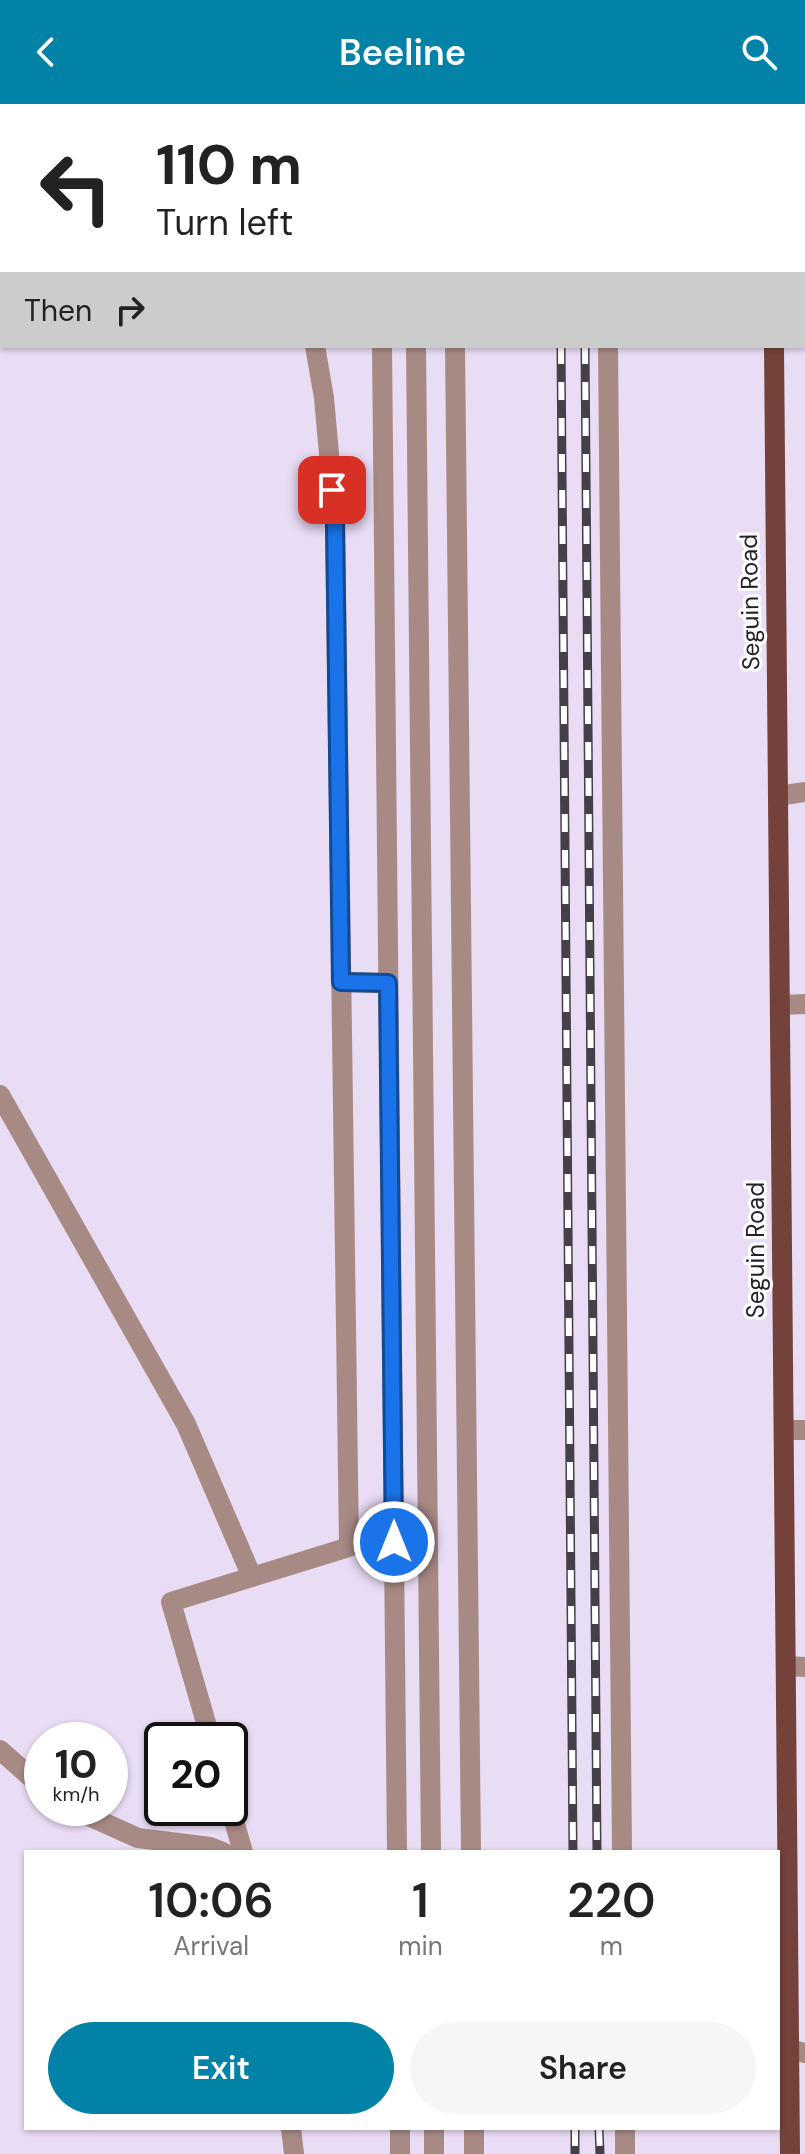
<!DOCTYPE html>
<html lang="en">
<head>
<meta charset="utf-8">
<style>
  body { margin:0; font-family:"DM Sans",sans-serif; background:#f6f6f6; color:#222; height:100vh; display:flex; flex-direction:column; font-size:30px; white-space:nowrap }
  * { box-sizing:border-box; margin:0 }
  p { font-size:26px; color:#767676 }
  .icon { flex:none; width:44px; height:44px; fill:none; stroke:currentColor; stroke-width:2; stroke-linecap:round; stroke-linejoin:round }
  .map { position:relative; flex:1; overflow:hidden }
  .sheet { position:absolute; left:24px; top:1746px; width:756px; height:280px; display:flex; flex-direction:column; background:#fff; border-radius:0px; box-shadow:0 2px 6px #0004 }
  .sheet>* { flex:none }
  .banner { position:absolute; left:0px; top:0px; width:806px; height:244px; box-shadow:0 2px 6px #0004; background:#fff; color:#222; overflow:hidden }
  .speed { position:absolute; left:24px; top:1618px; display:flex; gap:16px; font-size:40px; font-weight:700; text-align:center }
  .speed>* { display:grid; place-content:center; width:104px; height:104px; border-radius:50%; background:#fff; box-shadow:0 2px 6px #0004; line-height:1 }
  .speed small { font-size:20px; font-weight:400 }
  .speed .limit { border:4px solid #111; border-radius:12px; background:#fff; color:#111 }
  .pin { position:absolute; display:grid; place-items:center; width:68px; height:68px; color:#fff; margin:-34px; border-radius:16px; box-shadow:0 4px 12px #0006 }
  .me { position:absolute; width:88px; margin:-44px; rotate:0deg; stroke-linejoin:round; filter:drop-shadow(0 0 6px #0008) }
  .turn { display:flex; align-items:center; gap:28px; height:168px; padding:0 24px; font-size:36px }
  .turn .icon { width:104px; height:104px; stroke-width:2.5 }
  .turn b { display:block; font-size:56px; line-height:68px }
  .then { display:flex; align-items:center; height:76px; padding:0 24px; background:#0003; gap:16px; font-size:30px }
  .eta { display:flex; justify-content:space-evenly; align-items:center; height:136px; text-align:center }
  .eta b { font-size:48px; font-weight:600; line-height:56px }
  .primary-button { display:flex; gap:16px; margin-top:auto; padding:16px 24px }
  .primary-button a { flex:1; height:92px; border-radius:48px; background:#0182a6; color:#fff; font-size:32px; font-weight:600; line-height:92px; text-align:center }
  .primary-button a+a { background:#f6f6f6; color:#222 }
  header { display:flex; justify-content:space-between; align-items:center; height:104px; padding:0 24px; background:#0182a6; color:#fff; font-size:36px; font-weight:600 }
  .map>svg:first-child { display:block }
</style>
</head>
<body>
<header><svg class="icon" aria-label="back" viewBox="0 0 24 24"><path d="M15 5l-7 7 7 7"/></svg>Beeline<svg class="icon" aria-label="search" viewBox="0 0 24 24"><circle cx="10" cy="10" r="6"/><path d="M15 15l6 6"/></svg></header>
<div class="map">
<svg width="805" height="2050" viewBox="0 0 805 2050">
  <rect width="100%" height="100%" fill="#e9dcf5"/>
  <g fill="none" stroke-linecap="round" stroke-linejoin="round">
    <path stroke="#a88a85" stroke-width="20" d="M 280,0 L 281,2
      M 379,0 L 379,2
      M 414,0 L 414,2
      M 453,0 L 453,2
      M 605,0 L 605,2
      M 804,132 L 805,132
      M 382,242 L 397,1748
      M 416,242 L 431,1748
      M 455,242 L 471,1748
      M 608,242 L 622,1748
      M 778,692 L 805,688
      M 341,878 L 388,879
      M 780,901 L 805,900
      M 0,991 L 186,1320 L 252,1473
      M 784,1326 L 805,1326
      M 786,1562 L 805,1563
      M 211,1636 L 171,1498 L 349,1443 L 335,417 L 324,294 L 315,242
      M 0,1646 L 42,1683
      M 230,1703 L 243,1748
      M 71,1704 L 138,1734 L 210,1743 L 223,1748
      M 789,1945 L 805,1949
      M 291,2024 L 294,2050
      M 400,2024 L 400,2050
      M 434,2024 L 434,2050
      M 474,2024 L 474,2050
      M 625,2024 L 625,2050"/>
    <path stroke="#74423b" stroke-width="20" d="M 772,0 L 772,2
      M 774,242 L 790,2050"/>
    <g stroke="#453f4a" stroke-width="9">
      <path id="rail" d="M 559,0 L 559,2
        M 582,0 L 582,2
        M 561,242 L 573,1748
        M 585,242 L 597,1748
        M 575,2024 L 575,2050
        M 599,2024 L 600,2050"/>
    </g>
    <use href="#rail" stroke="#fff" stroke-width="6" stroke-dasharray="18" stroke-linecap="butt"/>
  </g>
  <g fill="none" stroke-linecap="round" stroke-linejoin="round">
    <g stroke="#114b97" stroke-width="20">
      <path id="route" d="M 332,386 L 335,417 L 341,878 L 388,879 L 394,1438"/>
    </g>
    <use href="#route" stroke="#1a73e8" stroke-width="14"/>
  </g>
  <g text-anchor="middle" stroke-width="6" stroke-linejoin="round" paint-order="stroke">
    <g font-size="24" fill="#252029" stroke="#fff">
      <text transform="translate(750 498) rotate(-91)" y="8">Seguin Road</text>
      <text transform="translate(756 1146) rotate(-90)" y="8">Seguin Road</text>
    </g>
  </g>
</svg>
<div class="speed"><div>10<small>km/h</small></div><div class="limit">20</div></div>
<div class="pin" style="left:332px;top:386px;background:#d93025"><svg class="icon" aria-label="arrive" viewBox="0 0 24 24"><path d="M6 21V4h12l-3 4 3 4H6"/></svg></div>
<svg class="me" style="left:394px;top:1438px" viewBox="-20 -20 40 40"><circle r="17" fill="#1a73e8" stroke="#fff" stroke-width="3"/><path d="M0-11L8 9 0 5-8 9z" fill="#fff"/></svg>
<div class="banner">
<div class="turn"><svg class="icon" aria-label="left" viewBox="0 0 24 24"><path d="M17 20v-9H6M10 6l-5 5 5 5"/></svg><div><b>110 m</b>Turn left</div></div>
<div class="then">Then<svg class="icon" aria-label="right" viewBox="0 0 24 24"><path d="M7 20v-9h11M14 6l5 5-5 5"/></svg></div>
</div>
<section class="sheet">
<div class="eta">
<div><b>10:06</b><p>Arrival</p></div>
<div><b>1</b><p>min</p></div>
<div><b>220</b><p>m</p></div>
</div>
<div class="primary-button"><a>Exit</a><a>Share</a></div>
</section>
</div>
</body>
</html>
